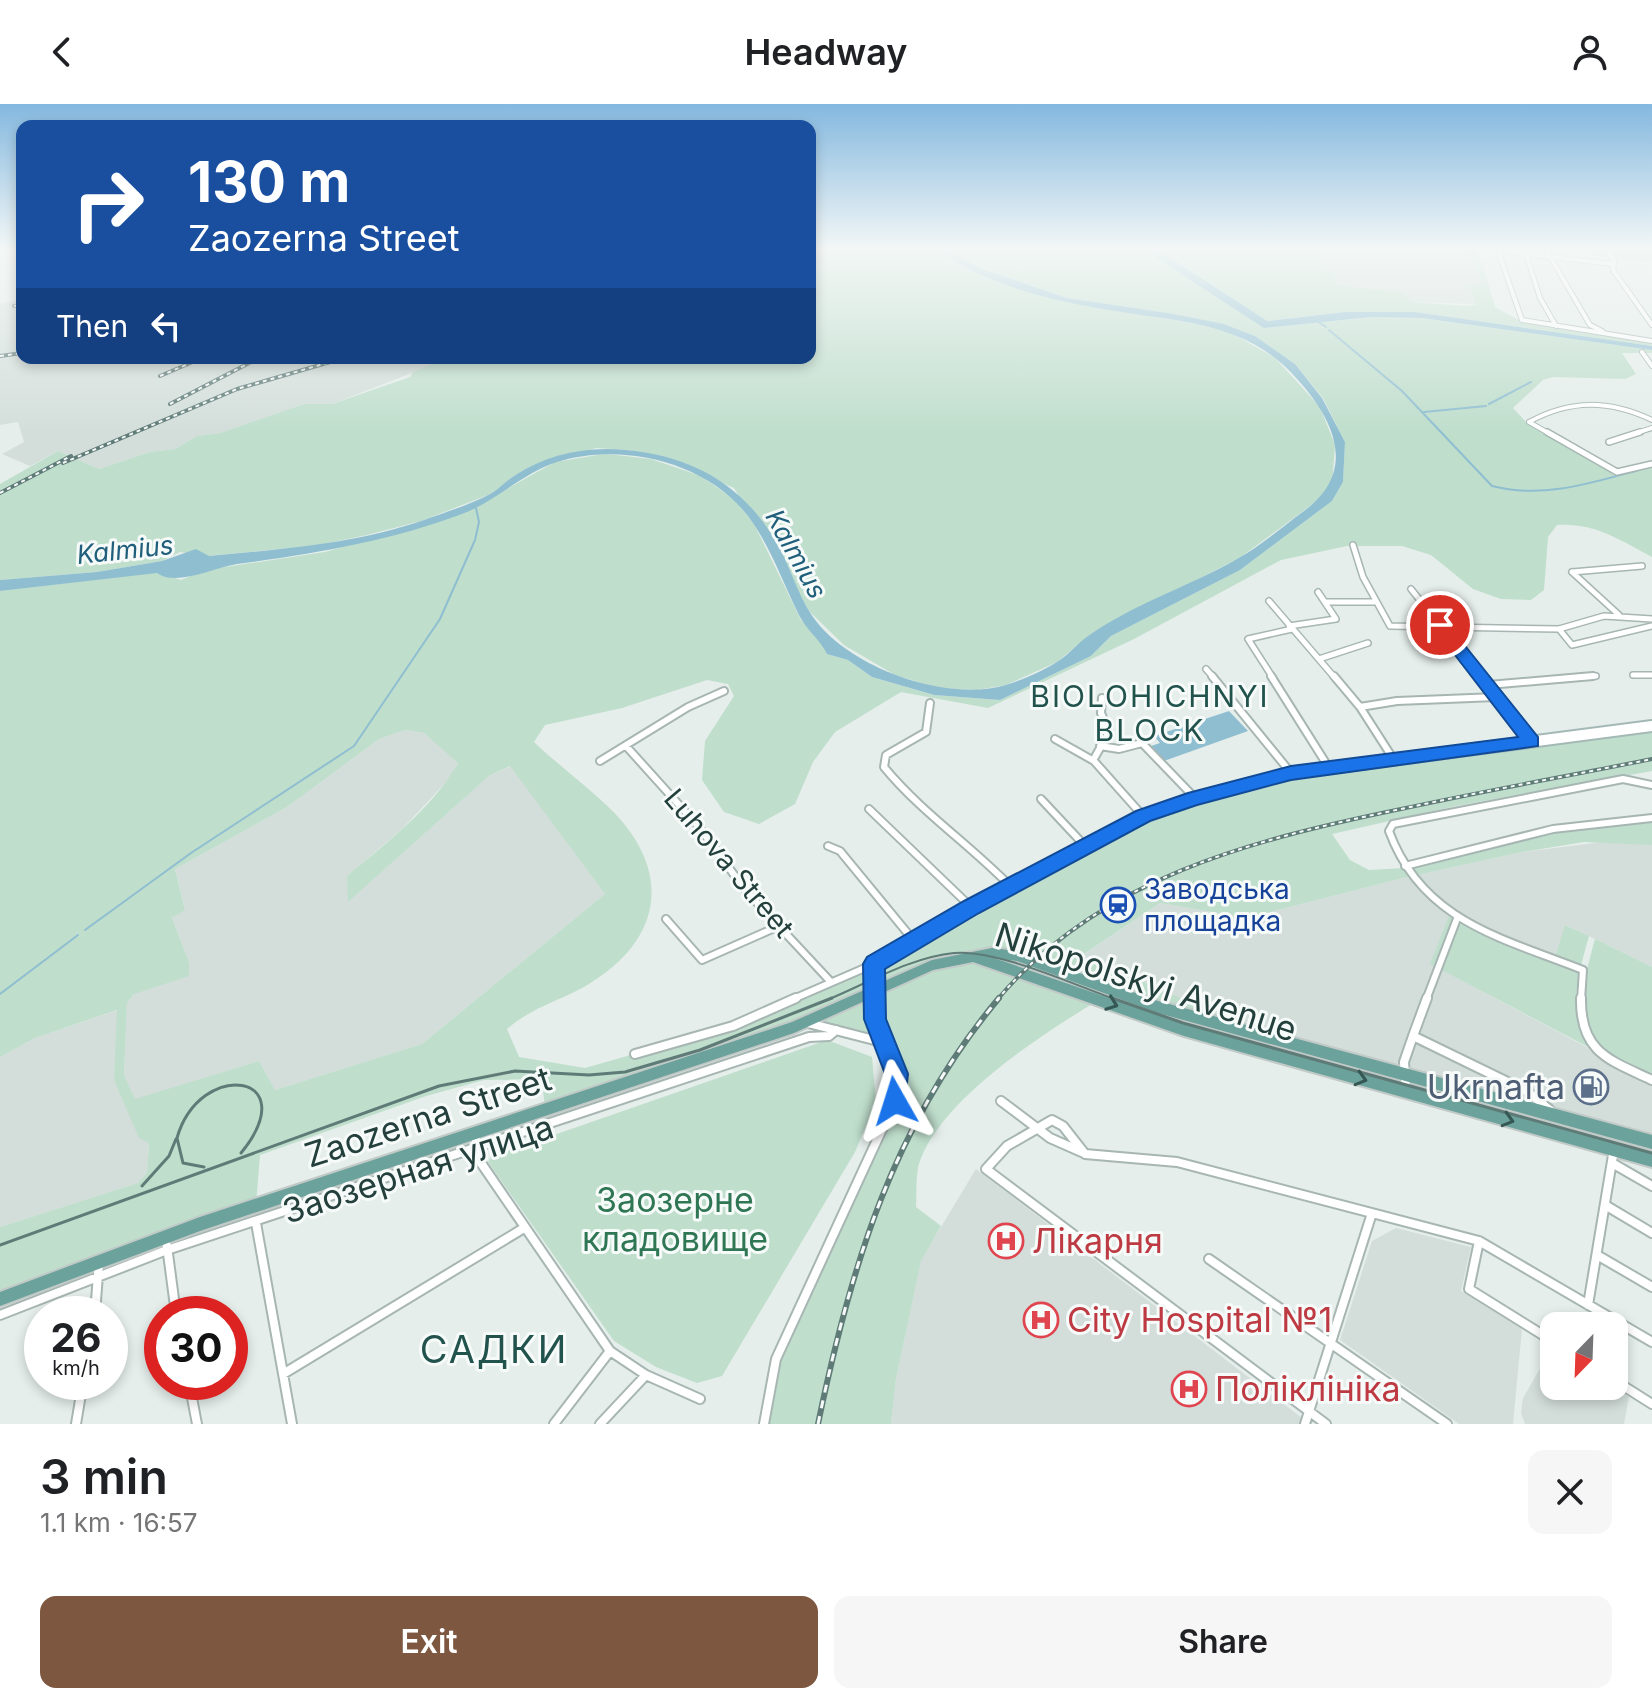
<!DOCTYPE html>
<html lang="en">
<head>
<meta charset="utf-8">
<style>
  body { margin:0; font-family:Inter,sans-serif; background:#f6f6f6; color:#202124; height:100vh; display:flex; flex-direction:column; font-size:30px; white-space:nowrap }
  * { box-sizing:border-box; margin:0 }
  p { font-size:26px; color:#757577 }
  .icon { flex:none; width:44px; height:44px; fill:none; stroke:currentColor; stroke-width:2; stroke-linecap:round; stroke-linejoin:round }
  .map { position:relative; height:1320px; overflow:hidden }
  .panel { display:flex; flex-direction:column; background:#fff; flex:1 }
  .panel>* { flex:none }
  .banner { position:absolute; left:16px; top:16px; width:800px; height:244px; border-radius:16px; box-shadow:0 4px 12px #0003; background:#1a4fa0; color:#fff; overflow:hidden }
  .needle { width:52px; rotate:203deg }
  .controls { position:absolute; left:1540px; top:1208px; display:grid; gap:16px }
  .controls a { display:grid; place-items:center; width:88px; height:88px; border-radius:16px; background:#fff; box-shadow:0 4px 12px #0003; font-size:40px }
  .speed { position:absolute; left:24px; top:1192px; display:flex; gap:16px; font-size:40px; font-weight:700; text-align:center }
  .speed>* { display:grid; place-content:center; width:104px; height:104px; border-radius:50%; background:#fff; box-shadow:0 4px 12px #0003; line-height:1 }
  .speed small { font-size:20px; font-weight:400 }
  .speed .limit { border:12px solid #d22; background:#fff; color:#111 }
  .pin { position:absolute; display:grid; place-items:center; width:68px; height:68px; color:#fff; margin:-34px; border:4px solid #fff; border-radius:50%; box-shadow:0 2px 8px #0007 }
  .me { position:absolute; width:88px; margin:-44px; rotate:354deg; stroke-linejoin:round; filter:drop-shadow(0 0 6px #0008) }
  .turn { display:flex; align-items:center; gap:28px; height:168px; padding:0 40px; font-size:36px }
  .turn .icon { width:104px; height:104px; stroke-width:2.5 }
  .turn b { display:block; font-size:56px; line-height:68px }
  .then { display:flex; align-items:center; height:76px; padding:0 40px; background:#0003; gap:16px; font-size:30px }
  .round { display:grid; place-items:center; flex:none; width:84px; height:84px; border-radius:16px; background:#f6f6f6 }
  .head { display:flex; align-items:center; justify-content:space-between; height:136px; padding:0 40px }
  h1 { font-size:48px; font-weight:600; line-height:60px }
  .primary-button { display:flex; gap:16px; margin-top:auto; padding:16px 40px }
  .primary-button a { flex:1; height:92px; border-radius:16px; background:#7d5740; color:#fff; font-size:32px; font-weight:600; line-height:92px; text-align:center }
  .primary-button a+a { background:#f6f6f6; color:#202124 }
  header { display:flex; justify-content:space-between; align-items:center; height:104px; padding:0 40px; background:#fff; font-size:36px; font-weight:600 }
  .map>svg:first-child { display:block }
</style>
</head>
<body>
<header><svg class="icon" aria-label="back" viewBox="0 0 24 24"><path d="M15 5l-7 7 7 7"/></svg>Headway<svg class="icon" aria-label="person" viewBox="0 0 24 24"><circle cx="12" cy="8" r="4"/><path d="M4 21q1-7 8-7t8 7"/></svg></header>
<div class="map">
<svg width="1652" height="1320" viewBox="0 0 1652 1320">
  <rect width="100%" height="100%" fill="#e5eeeb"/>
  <path fill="#d3deda" d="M 1315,144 L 1463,144 L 1484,179 L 1469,181 L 1476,200 L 1409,198 L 1403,189 L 1337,181 L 1332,161 L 1321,160 Z
    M 22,195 L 22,254 L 448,255 L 332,300 L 304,300 L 220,329 L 197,332 L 175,345 L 150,348 L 99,365 L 58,347 L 30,362 L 2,350 L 24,338 L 18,318 L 0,321 L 0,200 Z
    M 405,626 L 424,629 L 458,658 L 451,673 L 403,724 L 347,772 L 349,797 L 489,672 L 511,662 L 605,790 L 422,940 L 275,986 L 259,957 L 135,996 L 124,971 L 127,899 L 134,890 L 189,858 L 172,814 L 185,805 L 175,765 L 287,703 L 379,635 Z
    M 1611,737 L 1652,741 L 1652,863 L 1566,821 L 1554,857 L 1431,860 L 1652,978 L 1652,1035 L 1263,929 L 1080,853 L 1160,799 L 1247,814 L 1403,774 L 1522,748 Z
    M 118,906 L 114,976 L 149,1039 L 147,1069 L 138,1079 L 0,1123 L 0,953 L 35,934 Z
    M 976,1065 L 1302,1314 L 1300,1320 L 891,1320 L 896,1275 L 921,1156 Z
    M 1396,1124 L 1471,1143 L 1461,1187 L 1522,1225 L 1513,1320 L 1459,1320 L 1340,1236 L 1372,1137 Z
    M 1552,1244 L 1554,1282 L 1612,1282 L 1629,1293 L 1624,1320 L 1525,1320 L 1521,1309 L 1523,1294 Z"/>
  <path fill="#bfdecc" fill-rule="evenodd" d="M 810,144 L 937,144 L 984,170 L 1063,197 L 1225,225 L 1275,254 L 1320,303 L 1335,341 L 1332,381 L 1318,396 L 1241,453 L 1091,530 L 1057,558 L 1006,581 L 977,586 L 938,584 L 895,571 L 844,541 L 810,508 L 734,384 L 660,352 L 628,346 L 596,344 L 512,373 L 493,389 L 421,417 L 367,431 L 319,441 L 209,452 L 180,448 L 162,457 L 97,468 L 0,476 L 0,380 L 58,347 L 99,365 L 150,348 L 175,345 L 197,332 L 220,329 L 304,300 L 332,300 L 410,273 L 413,268 L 447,254 L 810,254 Z
    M 944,144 L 1141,144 L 1268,224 L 1371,213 L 1422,214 L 1652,246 L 1652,249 L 1622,249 L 1636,270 L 1625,275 L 1553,273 L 1543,276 L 1513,304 L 1527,319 L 1617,369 L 1652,362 L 1652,453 C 1621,436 1593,418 1557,421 L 1548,433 L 1544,486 L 1531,496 L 1501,495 L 1473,485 L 1431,451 L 1402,442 L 1347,442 L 1281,456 L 1134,535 L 988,604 L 901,588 L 835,628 L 813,658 L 795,700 L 759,720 L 724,708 L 702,676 L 705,637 L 734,592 L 728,580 L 707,576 L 622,604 L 545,621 L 534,638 C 560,663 598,690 621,716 C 672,776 657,837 592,878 C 563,897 536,900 507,925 L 519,953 L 585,964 L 733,922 L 866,862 L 1143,712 L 1291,669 L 1652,622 L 1652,667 L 1456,702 L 1332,730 L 1350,756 L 1369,766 L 1405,764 L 1554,726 L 1652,715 L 1652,741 L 1584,738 L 1522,748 L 1403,774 L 1247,814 L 1160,799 L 1081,852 L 1263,929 L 1158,900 L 1018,850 L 966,852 L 822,910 L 545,1005 L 542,975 L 484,976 L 426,992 L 260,1051 L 256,1100 L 0,1191 L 0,1123 L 138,1079 L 147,1069 L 149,1039 L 139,1034 L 114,976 L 117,906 L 35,934 L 0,953 L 0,487 L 157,468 L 181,476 L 205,466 L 325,448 L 464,409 L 555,358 L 604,350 L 625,352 L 651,355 L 701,372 L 736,397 L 754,420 L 801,516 L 821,537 L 827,550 L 848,556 L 872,573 L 933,591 L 1000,596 L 1091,552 L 1111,532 L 1240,466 L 1332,397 L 1343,378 L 1345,338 L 1323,294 L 1295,260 L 1255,232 L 1224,220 L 1067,194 L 982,165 ZM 405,626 L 424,629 L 458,659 C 433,704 386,739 347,772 L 348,798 L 489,672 L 510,662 L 605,790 L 422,940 L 275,986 L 259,957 L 135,995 L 124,971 L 127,899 L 134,890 L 189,872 L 189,858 L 172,814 L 185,806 L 175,765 L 287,703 L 379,635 Z
    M 1155,144 L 1315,144 L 1321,160 L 1332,161 L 1337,181 L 1404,189 L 1410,198 L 1468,202 L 1476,200 L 1469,181 L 1483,179 L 1463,144 L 1473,144 L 1483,161 L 1495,203 L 1519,216 L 1652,238 L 1652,242 L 1415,208 L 1345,208 L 1266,217 Z
    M 1547,144 L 1652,144 L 1652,157 L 1639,157 Z
    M 1449,812 L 1554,857 L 1565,821 L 1589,832 C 1578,872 1565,909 1592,945 L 1430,860 Z
    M 1595,835 L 1652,863 L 1652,973 C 1571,935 1572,919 1595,835 Z
    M 975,856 L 1097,897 C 1041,931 946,992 921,1054 C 915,1067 917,1088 916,1103 L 941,1122 L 921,1157 L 896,1275 L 891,1320 L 759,1320 L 776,1246 L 893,1005 L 894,986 L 883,944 L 878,890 L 932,866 Z
    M 872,893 L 876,940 L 805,922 Z
    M 827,936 L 872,953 L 876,998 L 855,1048 L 722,1272 L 697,1279 L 656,1263 L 614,1237 L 488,1058 L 491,1053 Z"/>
  <path fill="#8fbed1" d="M 937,144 L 944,144 L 982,165 L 1067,194 L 1173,210 L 1224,220 L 1255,232 L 1295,260 L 1322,294 L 1345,338 L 1343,378 L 1332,397 L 1240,466 L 1111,532 L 1091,552 L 1000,596 L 934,591 L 872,573 L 848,556 L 827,550 C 820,535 806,526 799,511 C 784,481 772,447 753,419 C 713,359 624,337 557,358 C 523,369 496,397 462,410 C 390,437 313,450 237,460 C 212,464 176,483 157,469 L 0,487 L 0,476 L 97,468 L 162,457 L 196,445 L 209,452 C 282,445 355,440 424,416 C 446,408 472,400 492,389 C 500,384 506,377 514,372 C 548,350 586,342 626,346 C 691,352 742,380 775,436 C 789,459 796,487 811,510 C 845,563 947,599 1006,581 C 1025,575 1048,565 1064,553 C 1073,546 1081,536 1091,530 C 1136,499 1190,482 1237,455 C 1261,442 1282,423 1304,407 C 1357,368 1336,318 1298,276 C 1247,218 1186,219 1116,207 C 1057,198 984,182 937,144 Z
    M 1141,144 L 1155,144 L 1267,217 L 1345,208 L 1415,208 L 1652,242 L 1652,246 L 1422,214 L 1371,213 L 1264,224 Z
    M 1229,607 L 1248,627 L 1164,657 L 1151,642 L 1160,639 L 1154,632 Z"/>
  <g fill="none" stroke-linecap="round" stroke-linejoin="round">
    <path stroke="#8fbed1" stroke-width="2" d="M 1317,217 L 1326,223
      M 1329,226 L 1402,287 L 1492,382 C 1542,395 1591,379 1639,366
      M 1489,300 L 1531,278
      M 1424,308 L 1486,302
      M 85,826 L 191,749 L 354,642 L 440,515 L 475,436 L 479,418 L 476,404
      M 0,890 L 78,831"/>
    <g stroke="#a7b6b3" stroke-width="6">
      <path id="street-far3" d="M 1495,144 L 1526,150
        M 1545,144 L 1590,221 L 1602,227
        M 1606,144 L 1614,157 L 1613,166 L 1652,221
        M 1498,147 L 1522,216 L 1652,237
        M 1556,222 L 1540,194 L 1526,150 L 1613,160
        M 1642,248 L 1652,262
        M 1550,330 L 1529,318 C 1571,295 1609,296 1652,316
        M 1633,330 L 1652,324"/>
    </g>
    <g stroke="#a7b6b3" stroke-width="8">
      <path id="street-far2" d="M 1547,328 L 1617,368 L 1652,360
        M 1609,338 L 1640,328
        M 1353,441 L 1363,473 L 1390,522 L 1559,525 L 1604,512 L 1652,515
        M 1572,468 L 1642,462
        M 1572,468 L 1619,511
        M 1411,485 L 1482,574
        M 1269,497 L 1335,574
        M 1326,498 L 1374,498
        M 1289,522 L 1336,515 L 1318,488
        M 1559,525 L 1572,541 L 1652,522
        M 1319,555 L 1368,539
        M 1206,565 L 1214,574
        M 1633,571 L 1652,571
        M 1273,574 L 1248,535 L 1292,525
        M 1569,574 L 1596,572"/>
    </g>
    <g stroke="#a7b6b3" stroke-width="10">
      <path id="street-far1" d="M 1212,572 L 1291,669
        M 1271,572 L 1329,664
        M 1334,572 L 1360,603 L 1394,656
        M 1480,572 L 1532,638
        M 1488,581 L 1593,572
        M 930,599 L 926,628 L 886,651 L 884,663 C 921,708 969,740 1010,782
        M 1360,603 L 1397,597 L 1496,593
        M 1055,635 L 1094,657 L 1143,712
        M 626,642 L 699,723 L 746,787 L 830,877
        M 1100,642 L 1119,645 L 1142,639 L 1195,694
        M 1095,653 L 1109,628 L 1101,609 L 1102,594
        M 600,657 L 688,603 L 724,587
        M 1041,695 L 1085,742
        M 869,705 L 971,803
        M 828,742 L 840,747 L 914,837
        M 1405,762 L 1553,725 L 1652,714
        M 666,815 L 702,856 L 779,822
        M 875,887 L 876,896
        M 791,896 L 874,860
        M 1426,896 L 1458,812
        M 1581,896 L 1583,866 C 1502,834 1422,817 1389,727 L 1393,720 L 1623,675 L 1652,681"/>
    </g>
    <g stroke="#a7b6b3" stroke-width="12">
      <path id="street" d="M 1581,894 C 1580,948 1609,956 1652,976
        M 808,919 L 882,938
        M 1413,932 L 1427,894
        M 635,950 L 733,922 L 796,894
        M 1406,988 L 1404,958 L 1413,932 L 1528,988 L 1551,1007
        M 1001,997 L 1050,1034 L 1084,1049
        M 475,1030 L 479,1056 L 610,1247 L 646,1271 L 700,1295
        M 1612,1059 L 1652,1082
        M 1605,1101 L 1652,1129
        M 256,1119 L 292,1320
        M 1479,1137 L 1469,1185 L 1554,1238
        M 167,1142 L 176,1210
        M 1597,1151 L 1652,1183
        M 1209,1155 L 1447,1320
        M 1588,1201 L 1614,1045
        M 95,1210 L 99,1157
        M 0,1211 L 167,1146 L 809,933 L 829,932 L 836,926
        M 283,1270 L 524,1124
        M 1614,1276 L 1652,1300
        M 189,1278 L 197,1320
        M 76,1320 L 83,1278
        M 554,1320 L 610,1247
        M 600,1320 L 646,1271
        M 764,1320 L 776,1255 L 895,997 L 898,978 L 878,929 L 876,894
        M 1305,1320 L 1372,1109
        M 1326,1320 L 986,1065 L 1007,1042 L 1052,1016 L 1063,1022 L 1085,1050 L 1177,1058 L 1479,1137 L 1652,1238"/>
    </g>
    <g stroke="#a4b9b5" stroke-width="14">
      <path id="secondary" d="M 875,887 L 874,860 L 971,803 L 1143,712 L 1195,694 L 1291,669 L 1652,622"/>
    </g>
    <g stroke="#c2cac8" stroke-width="4">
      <path id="primary" d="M 992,844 L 1017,847 L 1158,897 L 1652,1031 L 1652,1045 L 1158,909 L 1017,857 L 994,854 L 1184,920 L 1652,1049 L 1652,1063 L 1184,932 L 973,858 L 933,866 L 794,929 L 200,1127 L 0,1202 L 0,1188 L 200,1113 L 792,918 L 932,856 Z"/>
    </g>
    <use href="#street-far3" stroke="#fff" stroke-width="4"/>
    <use href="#street-far2" stroke="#fff" stroke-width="5"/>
    <use href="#street-far1" stroke="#fff" stroke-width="6"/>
    <use href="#street" stroke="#fff" stroke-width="8"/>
    <use href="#secondary" stroke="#fff" stroke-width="10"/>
    <use href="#primary" fill="#6ba29b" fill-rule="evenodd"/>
    <path stroke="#5f7b77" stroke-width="2" d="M 827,896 C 866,880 911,853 954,849 C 997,845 1074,881 1117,896"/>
    <path stroke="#5f7b77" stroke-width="3" d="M 1112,894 L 1183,919 L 1652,1049
      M 204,1063 L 183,1059 L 177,1034 C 200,954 306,969 241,1049
      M 142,1082 L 169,1052 L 176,1035
      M 0,1141 L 439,982 L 515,967 L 589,971 L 625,968 L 700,946 L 832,894"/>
    <g stroke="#5f7b77" stroke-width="4">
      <path id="rail-far1" d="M 14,202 L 22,201
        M 0,252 L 22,249
        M 42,254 L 56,254
        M 160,272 L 202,254
        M 170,300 L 259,254
        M 63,359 L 237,285 L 344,254
        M 0,389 L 71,352
        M 997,896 C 1099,774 1252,736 1401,705 C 1484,687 1568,672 1652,655"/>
    </g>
    <g stroke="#5f7b77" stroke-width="6">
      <path id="rail" d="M 818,1320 C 851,1161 893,1021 999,894"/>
    </g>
    <use href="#rail-far1" stroke="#f6faf9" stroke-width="2" stroke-dasharray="4" stroke-linecap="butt"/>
    <use href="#rail" stroke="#f6faf9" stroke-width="3" stroke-dasharray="8" stroke-linecap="butt"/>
  </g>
  <defs><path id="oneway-chevron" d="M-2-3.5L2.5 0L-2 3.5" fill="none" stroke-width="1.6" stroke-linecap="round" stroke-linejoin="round" transform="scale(2)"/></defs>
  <g stroke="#365854">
    <use href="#oneway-chevron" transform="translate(1112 900) rotate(20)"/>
    <use href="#oneway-chevron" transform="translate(1361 975) rotate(16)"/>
    <use href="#oneway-chevron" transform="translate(1508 1016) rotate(16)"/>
  </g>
  <linearGradient id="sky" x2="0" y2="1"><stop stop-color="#84b8df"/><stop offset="0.44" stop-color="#f3f7f6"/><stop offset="1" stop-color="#f3f7f6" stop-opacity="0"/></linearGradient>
  <rect width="1652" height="329" fill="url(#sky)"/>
  <path fill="#1a73e8" stroke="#114b97" stroke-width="2" d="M 1440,516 L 1446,518 L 1538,633 L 1538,642 L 1291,676 L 1197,701 L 1150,717 L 979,809 L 885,865 L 886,915 L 908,970 L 904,1005 L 895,1009 L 887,1005 L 883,997 L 885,970 L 864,915 L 863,860 L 867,853 L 964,797 L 1136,707 L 1188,689 L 1291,662 L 1518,633 L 1435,525 L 1435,518 Z"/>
  <defs>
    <g id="station-ring" transform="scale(1.8)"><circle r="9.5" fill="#f6faf9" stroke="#1a4fb4" stroke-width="1.5"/><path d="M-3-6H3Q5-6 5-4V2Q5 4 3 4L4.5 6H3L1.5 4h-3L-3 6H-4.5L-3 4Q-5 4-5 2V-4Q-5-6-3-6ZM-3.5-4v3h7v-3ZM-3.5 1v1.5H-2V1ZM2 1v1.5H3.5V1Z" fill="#1a4fb4"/></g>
    <g id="fuel-ring" transform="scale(1.8)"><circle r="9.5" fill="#f6faf9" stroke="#5c6f8a" stroke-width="1.5"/><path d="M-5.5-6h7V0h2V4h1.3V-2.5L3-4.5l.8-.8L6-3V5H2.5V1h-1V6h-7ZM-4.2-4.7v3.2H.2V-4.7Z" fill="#5c6f8a"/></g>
    <g id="hospital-ring" transform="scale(1.8)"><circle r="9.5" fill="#f6faf9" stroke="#e0444e" stroke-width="1.5"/><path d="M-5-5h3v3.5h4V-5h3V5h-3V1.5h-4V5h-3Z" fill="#e0444e"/></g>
  </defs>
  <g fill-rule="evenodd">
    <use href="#station-ring" x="1118" y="801"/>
    <use href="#fuel-ring" x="1591" y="983"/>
    <use href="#hospital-ring" x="1006" y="1137"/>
    <use href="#hospital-ring" x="1041" y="1216"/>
    <use href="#hospital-ring" x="1189" y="1285"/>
  </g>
  <g text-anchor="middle" stroke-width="6" stroke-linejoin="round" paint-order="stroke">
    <g font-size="26" font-style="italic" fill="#205f7b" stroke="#f6faf9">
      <text transform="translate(125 446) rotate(-6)" y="9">Kalmius</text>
      <text transform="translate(796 450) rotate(61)" y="9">Kalmius</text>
    </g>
    <g font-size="28" fill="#24403c" stroke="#f6faf9">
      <text transform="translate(729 759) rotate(50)" y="10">Luhova Street</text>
    </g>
    <g font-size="28" fill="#164399" stroke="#f6faf9" text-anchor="start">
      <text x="1144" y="795">Заводська<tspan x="1144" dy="32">площадка</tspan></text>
    </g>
    <g font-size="30" letter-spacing="2" fill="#21524c" stroke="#f6faf9">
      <text x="1150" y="603">BIOLOHICHNYI<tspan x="1150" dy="34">BLOCK</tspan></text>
    </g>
    <g font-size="34" fill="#24403c" stroke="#f6faf9">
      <text transform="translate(1146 878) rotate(18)" y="12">Nikopolskyi Avenue</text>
      <text transform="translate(428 1013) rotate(-18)" y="12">Zaozerna Street</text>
      <text transform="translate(418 1065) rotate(-18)" y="12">Заозерная улица</text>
    </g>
    <g font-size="34" fill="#4e5e75" stroke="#f6faf9" text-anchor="end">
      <text x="1565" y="995">Ukrnafta</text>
    </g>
    <g font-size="34" fill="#2f7654" stroke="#f6faf9">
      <text x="675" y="1108">Заозерне<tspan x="675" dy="39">кладовище</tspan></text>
    </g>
    <g font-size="34" fill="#be3a42" stroke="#f6faf9" text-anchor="start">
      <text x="1032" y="1149">Лікарня</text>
      <text x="1067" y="1228">City Hospital №1</text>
      <text x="1215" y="1297">Поліклініка</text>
    </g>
    <g font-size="38" letter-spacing="2" fill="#21524c" stroke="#f6faf9">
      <text x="494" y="1259">САДКИ</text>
    </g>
  </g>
</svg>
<div class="controls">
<a><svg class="needle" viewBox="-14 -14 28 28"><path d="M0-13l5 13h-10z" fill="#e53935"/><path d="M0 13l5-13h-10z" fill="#757577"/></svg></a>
</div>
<div class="speed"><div>26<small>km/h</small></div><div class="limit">30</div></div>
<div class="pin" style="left:1440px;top:521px;background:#d93025"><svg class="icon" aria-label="arrive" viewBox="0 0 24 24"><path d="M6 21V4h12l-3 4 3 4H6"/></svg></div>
<svg class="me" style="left:895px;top:997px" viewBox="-20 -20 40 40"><path d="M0-17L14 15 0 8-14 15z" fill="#1a73e8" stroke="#fff" stroke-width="4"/></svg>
<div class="banner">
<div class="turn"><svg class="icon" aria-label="right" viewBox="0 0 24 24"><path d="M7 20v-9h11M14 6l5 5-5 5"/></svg><div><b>130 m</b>Zaozerna Street</div></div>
<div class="then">Then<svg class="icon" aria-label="left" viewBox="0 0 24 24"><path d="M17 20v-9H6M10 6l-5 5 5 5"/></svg></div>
</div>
</div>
<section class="panel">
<div class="head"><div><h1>3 min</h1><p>1.1 km · 16:57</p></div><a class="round"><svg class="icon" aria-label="close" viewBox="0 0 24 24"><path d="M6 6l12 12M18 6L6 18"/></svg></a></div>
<div class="primary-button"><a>Exit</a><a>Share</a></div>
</section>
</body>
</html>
